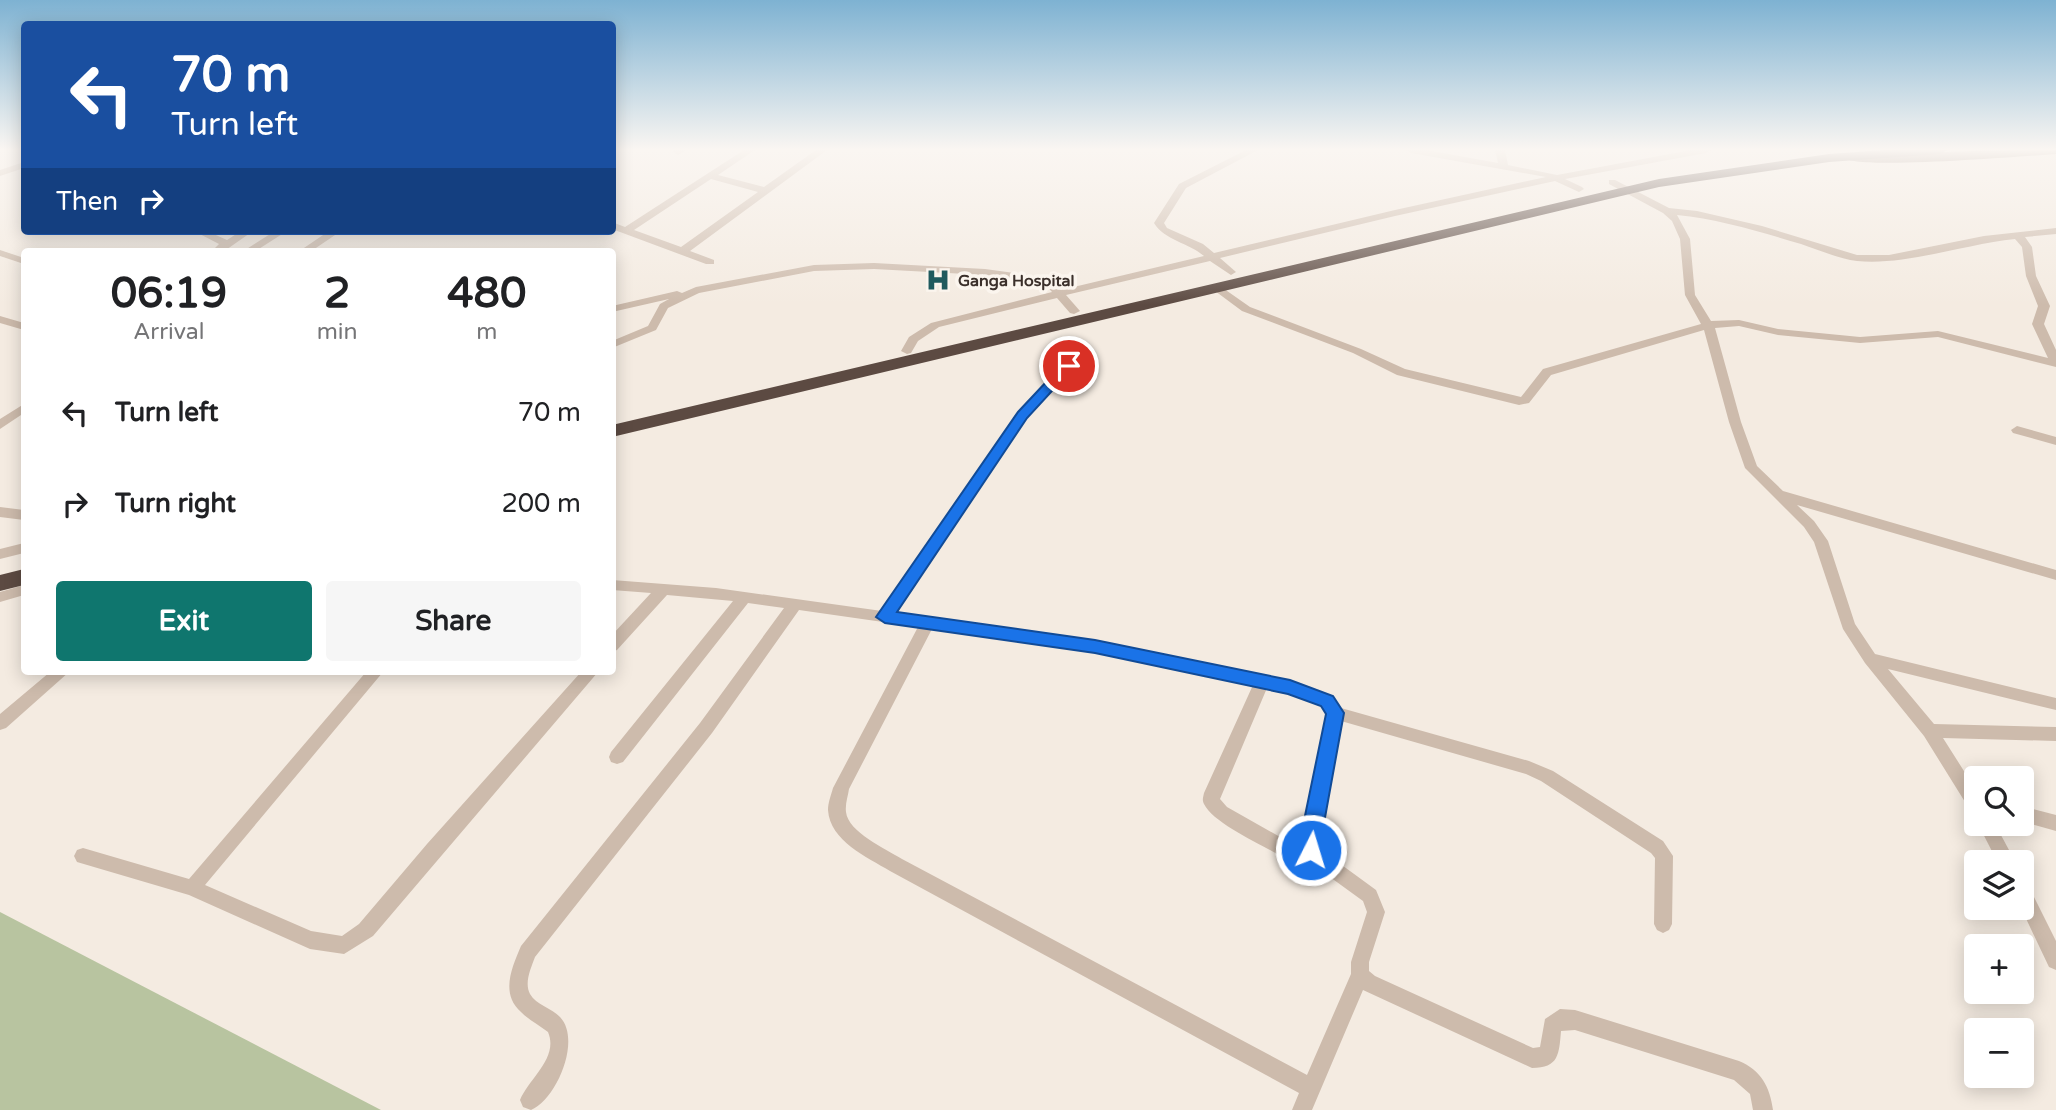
<!DOCTYPE html>
<html lang="en">
<head>
<meta charset="utf-8">
<style>
  body { margin:0; font-family:"Varela Round",sans-serif; background:#f6f6f6; color:#202124; height:100vh; display:flex; flex-direction:column; font-size:26px; white-space:nowrap }
  * { box-sizing:border-box; margin:0 }
  p { font-size:23px; color:#757577 }
  .icon { flex:none; width:38px; height:38px; fill:none; stroke:currentColor; stroke-width:2; stroke-linecap:round; stroke-linejoin:round }
  .map { position:relative; flex:1; overflow:hidden }
  .sheet { position:absolute; left:21px; top:248px; width:595px; height:427px; display:flex; flex-direction:column; background:#fff; border-radius:7px; box-shadow:0 4px 18px #0003 }
  .sheet>* { flex:none }
  .banner { position:absolute; left:21px; top:21px; width:595px; height:214px; border-radius:7px; box-shadow:0 4px 18px #0003; background:#1a4fa0; color:#fff; overflow:hidden }
  .tools { position:absolute; left:1964px; top:766px; display:grid; gap:14px }
  .tools a { display:grid; place-items:center; width:70px; height:70px; border-radius:7px; background:#fff; box-shadow:0 4px 18px #0003; font-size:35px }
  .pin { position:absolute; display:grid; place-items:center; width:60px; height:60px; color:#fff; margin:-30px; border:4px solid #fff; border-radius:50%; box-shadow:0 2px 7px #0007 }
  .me { position:absolute; width:77px; margin:-38px; rotate:5deg; stroke-linejoin:round; filter:drop-shadow(0 0 5px #0008) }
  .turn { display:flex; align-items:center; gap:24px; height:147px; padding:0 35px; font-size:32px }
  .turn .icon { width:91px; height:91px; stroke-width:2.5 }
  .turn b { display:block; font-size:49px; line-height:60px }
  .then { display:flex; align-items:center; height:66px; padding:0 35px; background:#0003; gap:14px; font-size:26px }
  .eta { display:flex; justify-content:space-evenly; align-items:center; height:119px; text-align:center }
  .eta b { font-size:42px; font-weight:700; line-height:49px }
  .action { display:flex; gap:14px; margin-top:auto; padding:14px 35px }
  .action a { flex:1; height:80px; border-radius:7px; background:#0f766e; color:#fff; font-size:28px; font-weight:700; line-height:80px; text-align:center }
  .action a+a { background:#f6f6f6; color:#202124 }
  ul { padding:0; list-style:none }
  li { display:flex; align-items:center; gap:21px; height:91px; padding:0 35px }
  li div { flex:1 }
  li b { display:block; font-size:26px }
  li em { font-style:normal }
  .map>svg:first-child { display:block }
</style>
</head>
<body>
<div class="map">
<svg width="2056" height="1110" viewBox="0 0 2056 1110">
  <rect width="100%" height="100%" fill="#f4ebe1"/>
  <path fill="#b8c4a0" d="M 0,912 L 381,1110 L 0,1110 Z"/>
  <g fill="none" stroke-linecap="round" stroke-linejoin="round">
    <path fill="#cdbbac" fill-rule="evenodd" d="M 675,150 L 686,150 L 678,155 L 673,152 Z
      M 744,150 L 755,150 L 718,175 L 764,187 L 816,150 L 827,150 L 690,251 L 714,260 L 714,264 L 706,264 L 612,229 L 612,222 L 625,227 ZM 711,179 L 758,192 L 681,247 L 634,230 Z
      M 1246,150 L 1258,150 L 1186,188 L 1164,223 L 1167,228 L 1203,244 L 1214,253 L 1395,210 L 1546,177 L 1411,153 L 1406,150 L 1426,150 L 1498,163 L 1495,150 L 1505,150 L 1508,165 L 1557,175 L 1691,150 L 1711,150 L 1706,153 L 1565,179 L 1582,187 L 1584,189 L 1579,192 L 1555,181 L 1395,216 L 1220,258 L 1236,272 L 1231,275 L 1210,261 L 1066,295 L 1080,311 L 1074,314 L 1070,313 L 1057,298 L 939,327 L 918,341 L 911,353 L 907,354 L 901,351 L 909,337 L 931,323 L 1052,292 L 1044,283 L 985,275 L 874,269 L 814,271 L 699,293 L 668,308 L 656,330 L 612,348 L 612,341 L 648,326 L 660,304 L 669,299 L 612,312 L 612,306 L 677,291 L 682,293 L 696,287 L 814,265 L 874,263 L 985,269 L 1051,278 L 1061,290 L 1204,256 C 1189,243 1164,240 1154,223 L 1179,184 Z
      M 24,162 L 24,168 L 0,176 L 0,170 Z
      M 1609,180 L 1615,180 L 1669,208 L 1697,211 L 1762,226 L 1857,255 L 1889,255 L 1984,236 L 2056,228 L 2056,234 L 2025,237 L 2032,247 L 2036,276 L 2050,306 L 2044,324 L 2056,350 L 2056,367 L 1938,337 L 1860,343 L 1778,335 L 1739,326 L 1715,328 L 1741,422 L 1757,466 L 1783,491 L 2056,570 L 2056,580 L 1797,505 L 1814,521 L 1828,541 L 1855,624 L 1875,654 L 2056,698 L 2056,710 L 1888,669 L 1934,724 L 2056,727 L 2056,741 L 1943,738 L 1976,790 L 1976,812 L 1970,810 L 1924,736 L 1865,663 L 1843,629 L 1814,542 L 1804,527 L 1745,468 L 1729,422 L 1704,330 L 1551,375 L 1529,403 L 1519,405 L 1397,375 L 1353,353 L 1242,311 L 1211,288 L 1216,285 L 1220,286 L 1250,307 L 1361,349 L 1405,369 L 1521,397 L 1543,369 L 1701,324 L 1685,295 L 1680,239 L 1672,221 L 1663,213 L 1609,184 ZM 1677,215 C 1719,219 1760,232 1801,244 C 1819,250 1839,259 1857,261 C 1904,266 1966,244 2015,239 L 2022,247 L 2026,276 L 2038,306 L 2032,324 L 2048,358 L 1938,331 L 1860,337 L 1778,329 L 1739,320 L 1711,321 L 1695,295 L 1690,239 Z
      M 194,231 L 207,231 L 227,240 L 241,231 L 253,231 L 223,252 L 211,252 L 219,244 Z
      M 275,231 L 287,231 L 254,252 L 242,252 Z
      M 329,231 L 341,231 L 310,252 L 298,252 Z
      M 0,250 L 24,258 L 24,264 L 0,256 Z
      M 0,316 L 24,323 L 24,330 L 0,323 Z
      M 1069,362 L 1075,366 L 1073,369 L 1027,418 L 896,613 L 1095,640 L 1290,681 L 1333,697 L 1341,708 L 1529,761 L 1553,771 L 1663,841 L 1673,856 L 1672,924 L 1669,930 L 1663,933 L 1657,930 L 1654,924 L 1655,858 L 1651,853 L 1541,781 L 1526,774 L 1341,721 L 1319,840 L 1324,852 L 1376,890 L 1385,912 L 1369,962 L 1369,971 L 1375,976 L 1533,1048 L 1540,1047 L 1545,1019 L 1560,1009 L 1575,1010 L 1739,1061 C 1761,1070 1770,1087 1773,1110 L 1753,1110 L 1750,1094 L 1734,1080 L 1575,1030 L 1561,1031 C 1559,1054 1559,1068 1532,1068 L 1363,990 L 1312,1110 L 1292,1110 L 1299,1093 L 890,871 C 867,857 830,841 828,810 C 828,803 831,795 833,788 L 918,627 L 799,610 L 712,733 L 535,957 C 531,968 524,983 530,994 C 536,1005 552,1008 560,1017 C 582,1040 556,1100 531,1110 L 523,1107 L 520,1100 C 529,1078 559,1058 548,1032 C 539,1025 529,1020 521,1012 C 500,994 512,967 521,946 L 700,723 L 784,608 L 748,603 L 623,762 L 617,764 L 611,762 L 609,757 L 611,752 L 733,601 L 667,595 L 617,650 L 612,652 L 612,635 L 651,593 L 612,590 L 612,580 L 716,588 L 882,611 L 1019,412 L 1065,363 ZM 932,629 L 1095,652 L 1253,685 L 1204,793 C 1203,798 1202,800 1204,804 C 1213,823 1262,845 1281,856 L 1287,858 L 1308,858 L 1312,864 L 1363,901 L 1367,912 L 1351,962 L 1351,974 L 1307,1075 L 902,859 C 886,849 848,832 846,812 C 845,804 848,796 849,789 ZM 1267,688 C 1285,692 1317,697 1327,713 L 1302,842 L 1289,842 L 1227,807 L 1220,799 Z
      M 24,404 L 24,413 L 0,429 L 0,419 Z
      M 2017,426 L 2056,437 L 2056,445 L 2013,433 L 2011,430 Z
      M 0,507 L 24,510 L 24,520 L 0,517 Z
      M 24,543 L 24,553 L 0,559 L 0,549 Z
      M 24,585 L 24,595 L 0,602 L 0,592 Z
      M 50,672 L 69,672 L 6,728 L 0,730 L 0,714 Z
      M 366,672 L 383,672 L 205,885 L 311,931 L 342,936 L 359,924 L 427,844 L 581,672 L 598,672 L 373,936 L 344,954 L 310,949 L 189,895 L 77,862 L 74,856 L 77,850 L 83,848 L 189,879 Z
      M 2021,806 L 2056,815 L 2056,831 L 2021,821 Z
      M 1978,824 L 1995,824 L 2016,863 L 1998,863 Z
      M 2021,881 L 2027,883 L 2056,941 L 2056,970 L 2049,967 L 2021,908 Z"/>
    <path fill="#7d675c" fill-rule="evenodd" d="M 2006,150 L 2056,150 L 2056,154 C 2024,156 1860,170 1844,158 L 1850,155 Z"/>
    <path fill="#5c4a42" fill-rule="evenodd" d="M 1884,150 L 1947,150 L 1940,154 L 1829,162 L 1659,187 L 612,437 L 612,425 L 1659,179 L 1829,154 Z
      M 24,569 L 24,585 L 0,591 L 0,575 Z"/>
  </g>
  <linearGradient id="sky" x2="0" y2="1"><stop stop-color="#7eb2d2"/><stop offset="0.49" stop-color="#faf6f2"/><stop offset="1" stop-color="#faf6f2" stop-opacity="0"/></linearGradient>
  <rect width="2056" height="305" fill="url(#sky)"/>
  <path fill="#1a73e8" stroke="#114b97" stroke-width="2" d="M 1069,362 L 1075,366 L 1027,418 L 897,612 L 1095,640 L 1290,680 L 1333,696 L 1344,713 L 1318,856 L 1311,859 L 1304,856 L 1300,840 L 1326,714 L 1321,706 L 1288,694 L 1095,653 L 885,623 L 876,617 L 1018,412 L 1064,363 Z"/>
  <defs>
    <g id="hospital-bare" transform="scale(1.89)"><path d="M-5-5h3v3.5h4V-5h3V5h-3V1.5h-4V5h-3Z" fill="#1f5a5e" stroke="#fbf5ee" stroke-width="2.5" paint-order="stroke"/></g>
  </defs>
  <g fill-rule="evenodd">
    <use href="#hospital-bare" x="938" y="280"/>
  </g>
  <g text-anchor="middle" stroke-width="7" stroke-linejoin="round" paint-order="stroke">
    <g font-size="16" font-weight="bold" fill="#3b302b" stroke="#fbf5ee" text-anchor="start">
      <text x="958" y="286">Ganga Hospital</text>
    </g>
  </g>
</svg>
<div class="tools">
<a><svg class="icon" aria-label="search" viewBox="0 0 24 24"><circle cx="10" cy="10" r="6"/><path d="M15 15l6 6"/></svg></a>
<a><svg class="icon" aria-label="layers" viewBox="0 0 24 24"><path d="M12 4l9 5-9 5-9-5zM3 14l9 5 9-5"/></svg></a>
<a>+</a>
<a>−</a>
</div>
<div class="pin" style="left:1069px;top:366px;background:#d93025"><svg class="icon" aria-label="arrive" viewBox="0 0 24 24"><path d="M6 21V4h12l-3 4 3 4H6"/></svg></div>
<svg class="me" style="left:1311px;top:850px" viewBox="-20 -20 40 40"><circle r="17" fill="#1a73e8" stroke="#fff" stroke-width="3"/><path d="M0-11L8 9 0 5-8 9z" fill="#fff"/></svg>
<div class="banner">
<div class="turn"><svg class="icon" aria-label="left" viewBox="0 0 24 24"><path d="M17 20v-9H6M10 6l-5 5 5 5"/></svg><div><b>70 m</b>Turn left</div></div>
<div class="then">Then<svg class="icon" aria-label="right" viewBox="0 0 24 24"><path d="M7 20v-9h11M14 6l5 5-5 5"/></svg></div>
</div>
<section class="sheet">
<div class="eta">
<div><b>06:19</b><p>Arrival</p></div>
<div><b>2</b><p>min</p></div>
<div><b>480</b><p>m</p></div>
</div>
<ul>
<li><svg class="icon" aria-label="left" viewBox="0 0 24 24"><path d="M17 20v-9H6M10 6l-5 5 5 5"/></svg><div><b>Turn left</b></div><em>70 m</em></li>
<li><svg class="icon" aria-label="right" viewBox="0 0 24 24"><path d="M7 20v-9h11M14 6l5 5-5 5"/></svg><div><b>Turn right</b></div><em>200 m</em></li>
</ul>
<div class="action"><a>Exit</a><a>Share</a></div>
</section>
</div>
</body>
</html>
